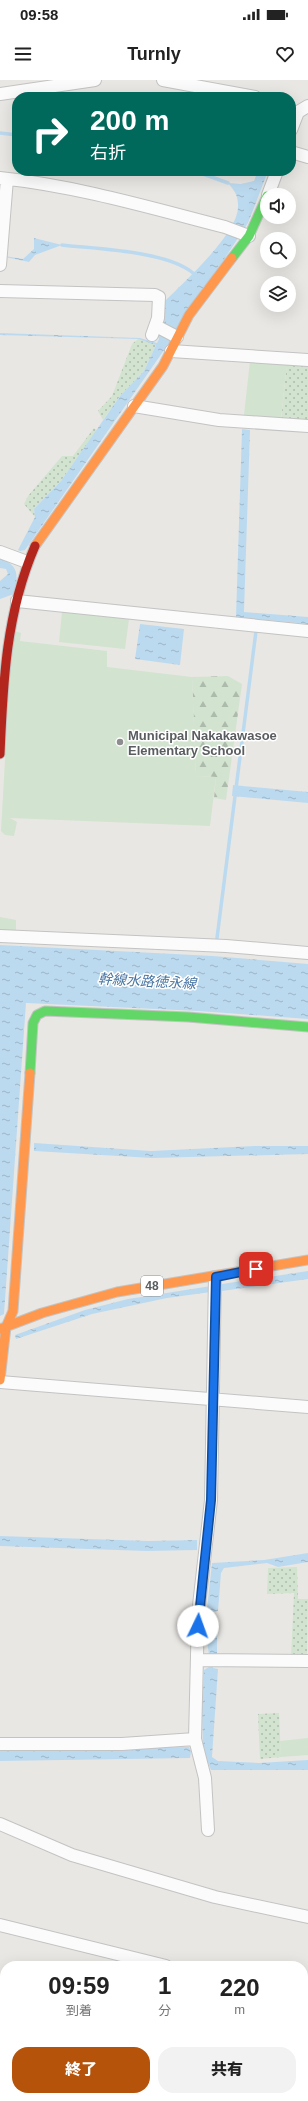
<!DOCTYPE html>
<html lang="ja">
<head>
<meta charset="utf-8">
<style>
  body { margin:0; font-family:Helvetica,"Noto Sans JP",sans-serif; background:#f2f2f2; color:#222; height:100vh; display:flex; flex-direction:column; font-size:15px; white-space:nowrap }
  * { box-sizing:border-box; margin:0 }
  p { font-size:13px; color:#767676 }
  .icon { flex:none; width:22px; height:22px; fill:none; stroke:currentColor; stroke-width:2; stroke-linecap:round; stroke-linejoin:round }
  .map { position:relative; flex:1; overflow:hidden }
  .sheet { position:absolute; left:0px; top:1881px; width:308px; height:140px; display:flex; flex-direction:column; background:#fff; border-radius:16px 16px 0 0; box-shadow:0 4px 16px #0002 }
  .sheet>* { flex:none }
  .hud { position:absolute; left:12px; top:12px; width:284px; height:84px; border-radius:16px; box-shadow:0 4px 16px #0002; background:#00695c; color:#fff; overflow:hidden }
  .tools { position:absolute; left:260px; top:108px; display:grid; gap:8px }
  .tools a { display:grid; place-items:center; width:36px; height:36px; border-radius:50%; background:#fff; box-shadow:0 4px 16px #0002; font-size:20px }
  .pin { position:absolute; display:grid; place-items:center; width:34px; height:34px; color:#fff; margin:-17px; border-radius:8px; box-shadow:0 2px 6px #0006 }
  .me { position:absolute; width:44px; margin:-22px; rotate:3deg; stroke-linejoin:round; filter:drop-shadow(0 0 3px #0008) }
  .turn { display:flex; align-items:center; gap:14px; height:84px; padding:0 12px; font-size:18px }
  .turn .icon { width:52px; height:52px; stroke-width:2.5 }
  .turn b { display:block; font-size:28px; line-height:34px }
  .eta { display:flex; justify-content:space-evenly; align-items:center; height:68px; text-align:center }
  .eta b { font-size:24px; font-weight:800; line-height:28px }
  .action { display:flex; gap:8px; margin-top:auto; padding:8px 12px }
  .action a { flex:1; height:46px; border-radius:16px; background:#b45309; color:#fff; font-size:16px; font-weight:800; line-height:46px; text-align:center }
  .action a+a { background:#f2f2f2; color:#222 }
  .status { display:flex; justify-content:space-between; align-items:center; height:28px; padding:0 20px; background:#fff; direction:ltr }
  .status svg { height:11px; fill:currentColor }
  header { display:flex; justify-content:space-between; align-items:center; height:52px; padding:0 12px; background:#fff; font-size:18px; font-weight:800 }
  .map>svg:first-child { display:block }
</style>
</head>
<body>
<div class="status"><b>09:58</b><svg viewBox="0 0 49 12"><path d="M0 12V9h3v3zM5 12V6h3v6zM10 12V3h3v9zM15 12V0h3v12zM26 1h20v11H26zM47 4h2v5h-2z"/></svg></div>
<header><svg class="icon" aria-label="menu" viewBox="0 0 24 24"><path d="M4 6h16M4 12h16M4 18h16"/></svg>Turnly<svg class="icon" aria-label="heart" viewBox="0 0 24 24"><path d="M12 20l-8-8c-3-5 5-10 8-4 3-6 11-1 8 4z"/></svg></header>
<div class="map">
<svg width="308" height="2021" viewBox="0 0 308 2021">
  <defs>
    <pattern id="grass-dots" width="8" height="8" patternUnits="userSpaceOnUse"><rect width="8" height="8" fill="#d2e3d0"/><path d="M2 2h.1M6 6h.1" fill="none" stroke="#adbbac" stroke-width="1.8" stroke-linecap="round"/></pattern>
    <pattern id="forest-firs" width="22" height="20" patternUnits="userSpaceOnUse"><rect width="22" height="20" fill="#d2e3d0"/><path d="M5 1l3.5 6h-7zM16 11l3.5 6h-7z" fill="#adbbac"/></pattern>
    <pattern id="water-ripples" width="26" height="14" patternUnits="userSpaceOnUse"><rect width="26" height="14" fill="#bcdaef"/><path d="M2 4q2-2 4 0t4 0M15 11q2-2 4 0t4 0" fill="none" stroke="#9cb4c5"/></pattern>
  </defs>
  <rect width="100%" height="100%" fill="#e9e7e3"/>
  <path fill="url(#grass-dots)" d="M 138,259 L 156,265 L 144,291 L 120,316 L 103,340 L 98,331 L 112,316 L 132,264 Z
    M 287,282 L 308,284 L 308,343 L 281,341 Z
    M 94,348 L 97,350 L 61,401 L 34,429 L 35,437 L 24,424 L 28,416 L 62,376 L 73,376 Z
    M 297,1487 L 298,1519 L 308,1519 L 307,1575 L 291,1576 L 294,1513 L 267,1514 L 268,1488 Z
    M 279,1633 L 281,1677 L 260,1679 L 258,1634 Z"/>
  <path fill="url(#forest-firs)" d="M 228,596 L 242,604 L 226,720 L 214,718 L 216,697 L 196,696 L 192,597 Z"/>
  <path fill="#d2e3d0" d="M 250,281 L 287,282 L 281,339 L 244,335 Z
    M 62,532 L 129,539 L 125,569 L 59,562 Z
    M 15,551 L 21,553 L 20,561 L 107,571 L 107,587 L 192,597 L 196,696 L 216,697 L 210,746 L 10,738 L 17,742 L 14,756 L 5,755 L 1,751 L 10,592 Z
    M 0,837 L 16,840 L 16,851 L 0,851 Z
    M 308,1658 L 308,1675 L 281,1677 L 280,1661 Z"/>
  <path fill="url(#water-ripples)" d="M 258,91 L 268,91 L 248,143 L 169,263 L 25,470 L 20,471 L 18,470 L 35,437 L 34,429 L 61,401 L 120,316 L 144,291 L 156,265 L 138,259 L 0,255 L 0,253 L 140,258 L 157,263 L 159,259 L 157,255 L 163,244 L 165,221 C 184,202 240,152 238,125 C 238,115 234,110 228,103 L 241,104 L 254,101 Z
    M 34,158 L 62,165 L 35,175 L 29,182 L 5,177 L 5,176 L 23,179 L 34,169 Z
    M 242,349 L 250,350 L 244,532 L 308,537 L 308,544 L 236,537 Z
    M 0,478 C 20,486 18,496 14,514 L 0,519 L 0,501 L 8,494 L 6,489 L 0,488 Z
    M 140,544 L 184,549 L 180,585 L 135,579 Z
    M 233,705 L 308,712 L 308,723 L 232,716 Z
    M 0,865 L 213,876 L 308,884 L 308,939 L 199,931 L 26,923 L 4,1234 L 0,1236 Z
    M 34,1063 L 151,1071 L 254,1066 L 308,1066 L 308,1074 L 152,1078 L 34,1071 Z
    M 308,1191 L 308,1199 L 222,1211 L 222,1204 Z
    M 211,1206 L 211,1212 L 167,1218 L 92,1234 L 16,1259 L 15,1255 L 85,1230 L 128,1219 Z
    M 0,1456 L 149,1461 L 197,1460 L 197,1470 L 147,1471 L 0,1466 Z
    M 308,1473 L 308,1482 L 278,1487 L 267,1483 L 224,1488 L 221,1493 L 218,1531 L 214,1532 L 213,1537 L 217,1539 L 217,1574 L 214,1576 L 213,1588 L 218,1589 L 212,1677 L 218,1681 L 259,1683 L 308,1680 L 308,1690 L 211,1690 L 203,1671 L 202,1628 L 204,1590 L 209,1587 L 209,1575 L 205,1547 L 212,1483 L 264,1480 Z
    M 189,1667 L 191,1672 L 190,1678 L 0,1681 L 0,1670 Z"/>
  <g fill="none" stroke-linecap="round" stroke-linejoin="round">
    <path stroke="#bcdaef" stroke-width="3.5" d="M 0,53 L 17,55
      M 195,91 L 228,103
      M 62,165 C 96,169 167,171 193,193
      M 217,858 L 256,551"/>
    <g stroke="#c3c3c3" stroke-width="14">
      <path id="street" d="M 163,0 L 255,17
        M 0,14 L 95,0
        M 291,50 L 298,32 L 308,26
        M 291,72 L 308,77
        M 0,98 C 77,106 151,128 225,147 L 249,156
        M 268,115 L 277,91
        M 0,185 L 7,99
        M 0,211 L 155,215 L 159,217 L 158,238 L 152,255
        M 156,246 L 177,257
        M 171,271 L 308,280
        M 134,326 L 219,340 L 308,346
        M 0,472 L 27,482
        M 17,521 L 308,551
        M 0,856 L 226,866 L 308,873
        M 0,1302 L 308,1327
        M 198,1580 L 308,1581
        M 195,1659 L 198,1534 L 211,1420 L 215,1197
        M 0,1664 L 122,1664 L 195,1659 L 205,1698 L 208,1750
        M 0,1744 L 72,1775 L 215,1817 L 308,1837
        M 0,1845 L 166,1886
        M 303,1920 L 308,1921"/>
    </g>
    <g stroke="#c4c4c4" stroke-width="11">
      <path id="fast" d="M 232,178 L 249,156 L 267,116
        M 30,993 L 33,943 L 37,935 L 45,931 L 188,937 L 308,947"/>
    </g>
    <g stroke="#c4c4c4" stroke-width="11">
      <path id="slow" d="M 35,466 L 163,286 L 189,235 L 232,178
        M 0,1249 L 42,1233 L 117,1212 L 308,1180
        M 0,1300 L 6,1247 L 13,1231 L 30,993"/>
    </g>
    <g stroke="#c4c4c4" stroke-width="11">
      <path id="jam" d="M 0,674 C 3,602 6,533 35,466"/>
    </g>
    <use href="#street" stroke="#fcfbfb" stroke-width="12"/>
    <use href="#fast" stroke="#63d668" stroke-width="9"/>
    <use href="#slow" stroke="#ff974d" stroke-width="9"/>
    <use href="#jam" stroke="#b3261e" stroke-width="9"/>
  </g>
  <g fill="none" stroke-linecap="round" stroke-linejoin="round">
    <g stroke="#114b97" stroke-width="10">
      <path id="route" d="M 198,1546 L 211,1420 L 216,1197 L 256,1189"/>
    </g>
    <use href="#route" stroke="#1a73e8" stroke-width="7"/>
  </g>
  <circle fill="#8c8d8e" stroke="#fff" stroke-width="1.5" cx="120" cy="662" r="4"/>
  <g text-anchor="middle" stroke-width="3" stroke-linejoin="round" paint-order="stroke">
    <rect fill="#fff" stroke="#8c8e90" stroke-width="1" x="141" y="1196" width="22" height="20" rx="3"/>
    <g font-size="12" font-weight="bold" fill="#5a5d60">
      <text x="152" y="1210">48</text>
    </g>
    <g font-size="13" font-weight="bold" fill="#5a5d60" stroke="#fff" text-anchor="start">
      <text x="128" y="660">Municipal Nakakawasoe<tspan x="128" dy="15">Elementary School</tspan></text>
    </g>
    <g font-size="14" font-style="italic" fill="#4976a3" stroke="#fff">
      <text transform="translate(147 901) rotate(3)" y="5">幹線水路徳永線</text>
    </g>
  </g>
</svg>
<div class="tools">
<a><svg class="icon" aria-label="sound" viewBox="0 0 24 24"><path d="M4 9h4l5-4v14l-5-4H4zM17 9q2 3 0 6"/></svg></a>
<a><svg class="icon" aria-label="search" viewBox="0 0 24 24"><circle cx="10" cy="10" r="6"/><path d="M15 15l6 6"/></svg></a>
<a><svg class="icon" aria-label="layers" viewBox="0 0 24 24"><path d="M12 4l9 5-9 5-9-5zM3 14l9 5 9-5"/></svg></a>
</div>
<div class="pin" style="left:256px;top:1189px;background:#d93025"><svg class="icon" aria-label="arrive" viewBox="0 0 24 24"><path d="M6 21V4h12l-3 4 3 4H6"/></svg></div>
<svg class="me" style="left:198px;top:1546px" viewBox="-20 -20 40 40"><circle r="19" fill="#fff"/><path d="M0-13L10 11 0 6-10 11z" fill="#1a73e8"/></svg>
<div class="hud">
<div class="turn"><svg class="icon" aria-label="right" viewBox="0 0 24 24"><path d="M7 20v-9h11M14 6l5 5-5 5"/></svg><div><b>200 m</b>右折</div></div>
</div>
<section class="sheet">
<div class="eta">
<div><b>09:59</b><p>到着</p></div>
<div><b>1</b><p>分</p></div>
<div><b>220</b><p>m</p></div>
</div>
<div class="action"><a>終了</a><a>共有</a></div>
</section>
</div>
</body>
</html>
